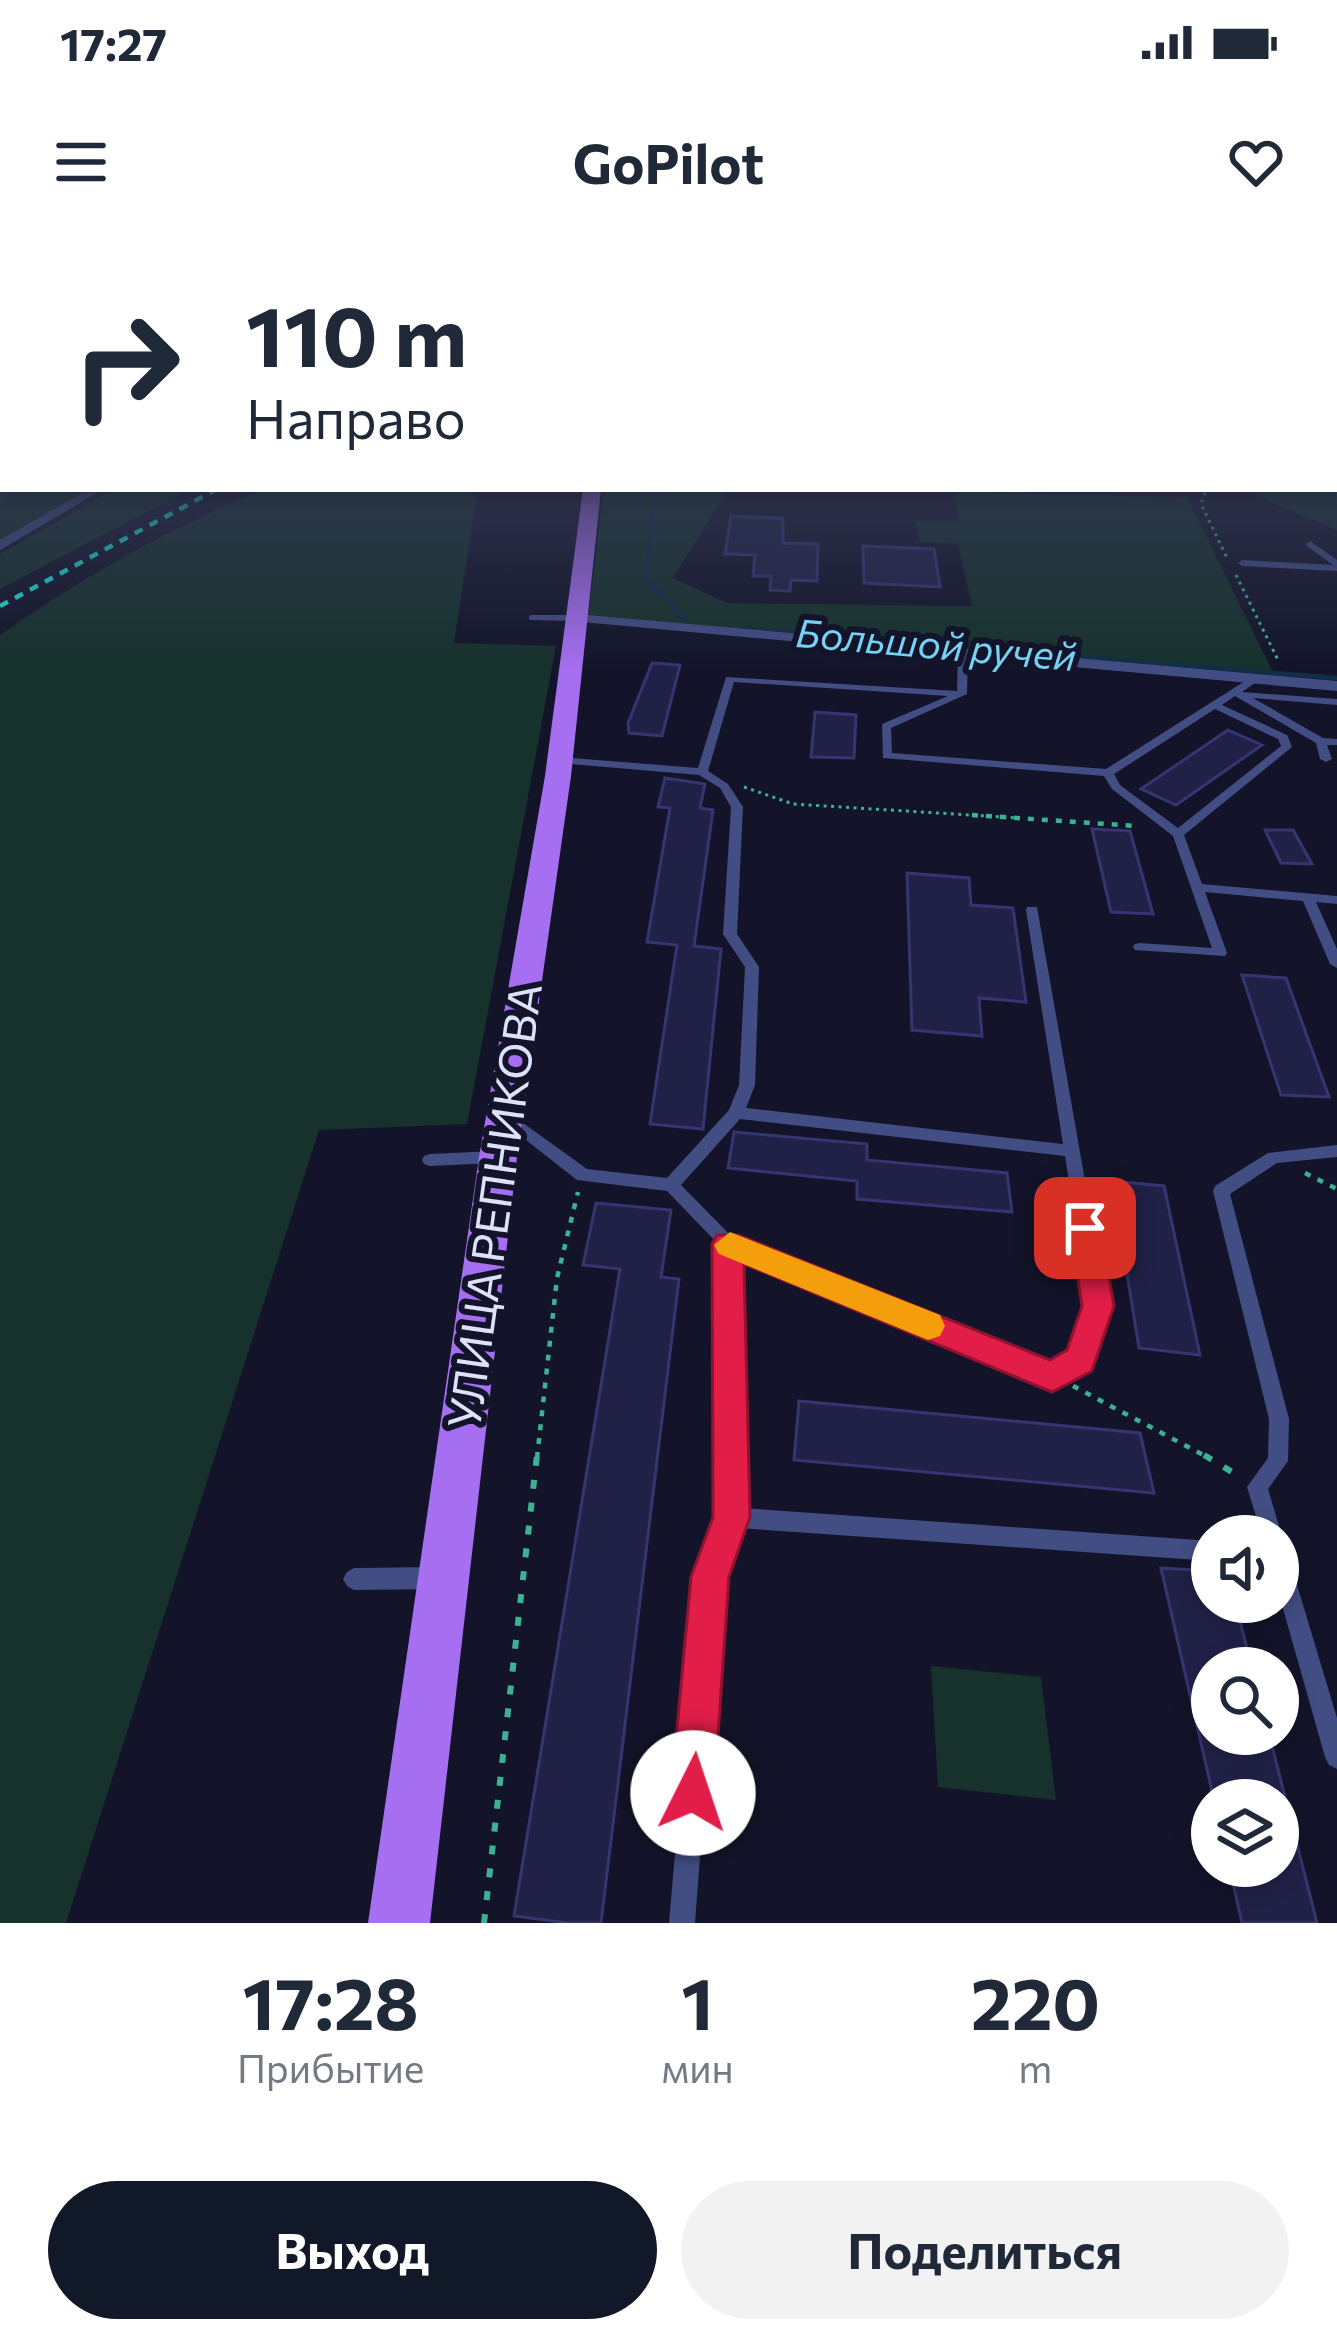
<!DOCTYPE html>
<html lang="ru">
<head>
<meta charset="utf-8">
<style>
  body { margin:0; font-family:Commissioner,sans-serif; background:#f2f2f3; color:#1f2937; height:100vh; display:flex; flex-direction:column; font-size:45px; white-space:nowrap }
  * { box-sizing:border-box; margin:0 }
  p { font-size:39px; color:#747a83 }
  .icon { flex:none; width:66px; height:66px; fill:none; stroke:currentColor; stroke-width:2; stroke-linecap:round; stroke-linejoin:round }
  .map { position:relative; height:1683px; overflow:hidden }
  .panel { display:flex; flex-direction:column; background:#fff; flex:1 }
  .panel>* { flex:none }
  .hud { position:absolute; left:0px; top:0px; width:1338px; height:252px; box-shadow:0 6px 18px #0003; background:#fff; color:#1f2937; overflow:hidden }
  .fabs { position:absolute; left:1191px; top:1275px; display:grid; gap:24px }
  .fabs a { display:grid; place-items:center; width:108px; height:108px; border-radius:50%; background:#fff; box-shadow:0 6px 18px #0003; font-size:60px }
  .pin { position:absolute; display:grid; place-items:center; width:102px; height:102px; color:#fff; margin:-51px; border-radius:24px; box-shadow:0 6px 18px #0006 }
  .me { position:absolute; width:132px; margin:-66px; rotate:4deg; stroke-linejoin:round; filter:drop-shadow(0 0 9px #0008) }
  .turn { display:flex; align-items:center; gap:42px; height:252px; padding:0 48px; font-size:54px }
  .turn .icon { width:156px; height:156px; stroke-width:2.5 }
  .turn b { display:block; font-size:84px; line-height:102px }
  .eta { display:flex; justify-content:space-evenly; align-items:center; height:204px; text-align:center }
  .eta b { font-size:72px; font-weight:700; line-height:84px }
  .button { display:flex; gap:24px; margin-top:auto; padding:24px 48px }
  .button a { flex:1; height:138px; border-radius:72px; background:#111827; color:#fff; font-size:48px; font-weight:700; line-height:138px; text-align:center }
  .button a+a { background:#f2f2f3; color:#1f2937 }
  .status { display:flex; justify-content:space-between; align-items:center; height:84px; padding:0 60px; background:#fff; direction:ltr }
  .status svg { height:33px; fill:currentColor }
  header { display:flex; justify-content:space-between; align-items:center; height:156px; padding:0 48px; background:#fff; font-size:54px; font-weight:700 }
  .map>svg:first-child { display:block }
</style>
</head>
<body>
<div class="status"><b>17:27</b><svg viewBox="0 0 49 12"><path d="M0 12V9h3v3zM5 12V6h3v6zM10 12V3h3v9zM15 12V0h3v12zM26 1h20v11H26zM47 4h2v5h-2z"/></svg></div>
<header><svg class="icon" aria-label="menu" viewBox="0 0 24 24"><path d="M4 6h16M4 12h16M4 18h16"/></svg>GoPilot<svg class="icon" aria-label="heart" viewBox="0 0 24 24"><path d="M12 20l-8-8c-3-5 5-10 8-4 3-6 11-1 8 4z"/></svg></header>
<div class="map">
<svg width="1337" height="1683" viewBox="0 0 1337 1683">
  <rect width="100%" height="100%" fill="#131429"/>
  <path fill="#17322c" d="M 0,195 L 3,249 L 85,249 L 0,307 Z
    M 1337,232 L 1337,290 L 1238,249 L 1335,249 Z
    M 114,249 L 190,249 L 0,349 L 0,314 Z
    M 265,249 L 471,249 L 477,253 L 454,403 L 556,406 L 467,884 L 319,890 L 66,1683 L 0,1683 L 0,395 C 82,337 172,287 265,249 Z
    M 604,249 L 728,249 L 673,338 L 727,363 L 972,366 L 958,304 L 920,302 L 915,281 L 959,281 L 954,251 L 1187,258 L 1273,432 L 588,376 Z
    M 931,1426 L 1041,1437 L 1056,1560 L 938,1547 Z"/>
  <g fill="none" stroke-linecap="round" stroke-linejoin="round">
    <path stroke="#102e45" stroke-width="4.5" d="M 656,249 L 646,339 L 689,384
      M 746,389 L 1337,438"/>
  </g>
  <path fill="#212148" stroke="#353572" stroke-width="3" d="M 731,276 L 783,278 L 783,303 L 818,304 L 817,341 L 791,340 L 790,351 L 770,350 L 771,336 L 753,336 L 755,315 L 725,314 Z
    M 863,306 L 934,309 L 940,347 L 864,343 Z
    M 652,423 L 680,425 L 662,496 L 629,493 L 628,483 Z
    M 815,472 L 856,475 L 854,518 L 811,517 Z
    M 1228,490 L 1262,505 L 1176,565 L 1141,549 Z
    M 665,538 L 705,544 L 700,568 L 713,570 L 694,706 L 721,709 L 703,889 L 650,884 L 677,705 L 647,702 L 670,568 L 658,567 Z
    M 1092,589 L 1130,591 L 1153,674 L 1111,672 Z
    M 1265,590 L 1293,590 L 1312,624 L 1281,623 Z
    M 907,633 L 969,638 L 971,665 L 1013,668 L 1026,762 L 979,758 L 982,796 L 912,790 Z
    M 1242,735 L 1286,738 L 1329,857 L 1281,855 Z
    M 734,892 L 867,904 L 867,920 L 1007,933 L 1012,972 L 857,959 L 857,941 L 728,928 Z
    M 1112,941 L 1164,946 L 1200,1115 L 1139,1108 Z
    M 596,963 L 671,970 L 661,1037 L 679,1039 L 601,1683 L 569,1683 L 514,1676 L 620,1029 L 583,1025 Z
    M 799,1161 L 1140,1193 L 1154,1253 L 794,1220 Z
    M 1161,1328 L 1212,1331 L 1212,1362 L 1235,1362 L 1252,1428 L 1212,1428 L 1212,1494 L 1269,1494 L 1317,1683 L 1242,1683 L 1229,1626 L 1278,1626 L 1278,1560 L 1214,1560 Z"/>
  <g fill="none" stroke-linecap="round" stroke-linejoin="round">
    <path stroke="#3cb293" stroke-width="3" stroke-dasharray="3 4.5" stroke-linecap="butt" d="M 1198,249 L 1205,253 L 1201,264 L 1228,320
      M 1236,335 L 1279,422
      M 744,547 L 793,564 L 1018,578"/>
    <path stroke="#3cb293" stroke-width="4.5" stroke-dasharray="6 8" stroke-linecap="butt" d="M 972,575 L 1137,586
      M 1305,933 L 1337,949
      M 1073,1146 L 1209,1218
      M 537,1218 L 557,1038 L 578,952"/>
    <path stroke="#3cb293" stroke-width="6" stroke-dasharray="9 14" stroke-linecap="butt" d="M 1204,1215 L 1242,1238
      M 484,1683 L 537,1215"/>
    <path fill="#424d83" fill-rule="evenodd" d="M 1310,301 L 1337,320 L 1337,331 L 1242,326 L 1238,323 L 1242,320 L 1333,325 L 1307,306 L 1306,304 Z
      M 532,375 L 576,375 L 581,378 L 576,381 L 529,380 L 529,376 Z
      M 963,409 L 968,412 L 967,454 L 891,488 L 892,513 L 1106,529 L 1253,436 L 1262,438 L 1242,452 L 1337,459 L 1337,465 L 1253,458 L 1323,498 L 1337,499 L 1337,505 L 1327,505 L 1332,519 L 1326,522 L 1320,519 L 1316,503 L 1235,456 L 1222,465 L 1287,495 L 1292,507 L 1184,595 L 1202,644 L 1337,656 L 1337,664 L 1316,662 L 1337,709 L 1337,728 L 1330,724 L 1303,661 L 1205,652 L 1227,713 L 1225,716 L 1135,710 L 1133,707 L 1135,704 L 1140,703 L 1212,708 L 1173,596 L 1112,549 L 1104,536 L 883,518 L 882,484 L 948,456 L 734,442 L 708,531 L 728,544 L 743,567 L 737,694 L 759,727 L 755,845 L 746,868 L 1063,904 L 1026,670 L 1027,667 L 1037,667 L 1107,1066 L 1088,1126 L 1052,1144 L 737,1015 L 742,1268 L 1212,1301 L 1212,1321 L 738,1288 L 721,1337 L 695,1683 L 669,1683 L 699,1337 L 722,1277 L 720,1006 L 667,951 L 577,940 L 499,879 L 502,875 L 512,875 L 587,929 L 667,938 L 729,870 L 739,845 L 745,727 L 723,694 L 731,567 L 720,548 L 699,535 L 559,523 L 553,520 L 559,517 L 698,528 L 726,437 L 957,451 L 958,412 ZM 1215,469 L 1278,499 L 1281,506 L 1178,588 L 1120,545 L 1114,534 ZM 740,879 L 1065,916 L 1089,1066 L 1073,1115 L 1051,1127 L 734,999 L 681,945 Z
      M 1337,905 L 1337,917 L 1277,923 L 1230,954 L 1289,1179 L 1288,1221 L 1268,1249 L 1282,1296 L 1278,1304 L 1278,1296 L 1262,1296 L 1247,1247 L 1268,1218 L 1269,1179 L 1213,951 L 1215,946 L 1268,913 Z
      M 495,911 L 501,913 L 503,917 L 501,921 L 495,923 L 430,926 L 424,924 L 422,920 L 424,916 L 430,914 Z
      M 1278,1305 L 1285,1308 L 1288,1315 L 1337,1478 L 1337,1529 L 1329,1525 L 1325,1517 L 1278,1351 Z
      M 436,1327 L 443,1331 L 447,1338 L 443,1345 L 436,1349 L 354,1350 L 347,1346 L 343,1339 L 347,1332 L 354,1328 Z"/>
    <path fill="#424d83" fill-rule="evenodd" d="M 89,249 L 104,249 L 0,310 L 0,300 Z
      M 576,374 L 1337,441 L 1337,451 L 571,381 L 569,378 Z"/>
    <path fill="#a66ff2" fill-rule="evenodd" d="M 583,249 L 601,249 L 571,536 L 517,917 L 430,1683 L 368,1683 L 479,917 L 545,536 Z"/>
    <path stroke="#1bebd5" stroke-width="4.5" stroke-dasharray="9 8" stroke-linecap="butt" d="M 0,366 L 217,249"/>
  </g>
  <linearGradient id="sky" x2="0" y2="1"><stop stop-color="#0a0b17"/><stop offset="0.45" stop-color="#333a54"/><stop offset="1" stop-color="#333a54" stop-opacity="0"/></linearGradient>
  <rect width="1337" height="431" fill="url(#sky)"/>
  <path fill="#e11d48" stroke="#92132f" stroke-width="3" d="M 1085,976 L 1101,988 L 1114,1066 L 1092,1131 L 1052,1152 L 744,1024 L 750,1277 L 729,1337 L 714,1553 L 708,1569 L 693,1575 L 677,1569 L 671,1553 L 691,1337 L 713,1277 L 712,1004 L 717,995 L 738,995 L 1050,1120 L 1067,1110 L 1082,1066 L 1070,988 Z"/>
  <path fill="#f59e0b" d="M 730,992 L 940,1075 L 945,1086 L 940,1096 L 928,1100 L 719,1014 L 714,1005 Z"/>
  <g text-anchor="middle" stroke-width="12" stroke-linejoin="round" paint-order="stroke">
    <g font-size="39" font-style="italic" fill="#75d2f3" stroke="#131429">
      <text transform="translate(936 405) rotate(5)" y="14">Большой ручей</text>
    </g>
    <g font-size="45" fill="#dee1fc" stroke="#131429">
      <text transform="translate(495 966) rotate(-82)" y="16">УЛИЦА РЕПНИКОВА</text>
    </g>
  </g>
</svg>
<div class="fabs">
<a><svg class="icon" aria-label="sound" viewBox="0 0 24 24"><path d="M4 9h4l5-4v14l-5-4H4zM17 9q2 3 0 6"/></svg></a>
<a><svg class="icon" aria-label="search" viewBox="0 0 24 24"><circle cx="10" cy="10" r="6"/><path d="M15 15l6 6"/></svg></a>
<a><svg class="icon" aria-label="layers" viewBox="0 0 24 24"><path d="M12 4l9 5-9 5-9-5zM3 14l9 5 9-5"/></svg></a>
</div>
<div class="pin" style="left:1085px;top:988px;background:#d93025"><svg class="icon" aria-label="arrive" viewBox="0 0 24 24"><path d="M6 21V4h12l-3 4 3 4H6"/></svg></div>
<svg class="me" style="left:693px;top:1553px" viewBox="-20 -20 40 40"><circle r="19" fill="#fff"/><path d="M0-13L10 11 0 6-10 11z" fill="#e11d48"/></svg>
<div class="hud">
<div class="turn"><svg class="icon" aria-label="right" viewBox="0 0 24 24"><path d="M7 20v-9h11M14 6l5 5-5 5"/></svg><div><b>110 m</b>Направо</div></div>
</div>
</div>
<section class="panel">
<div class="eta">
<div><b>17:28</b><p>Прибытие</p></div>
<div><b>1</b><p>мин</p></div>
<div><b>220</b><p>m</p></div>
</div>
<div class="button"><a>Выход</a><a>Поделиться</a></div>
</section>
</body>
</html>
